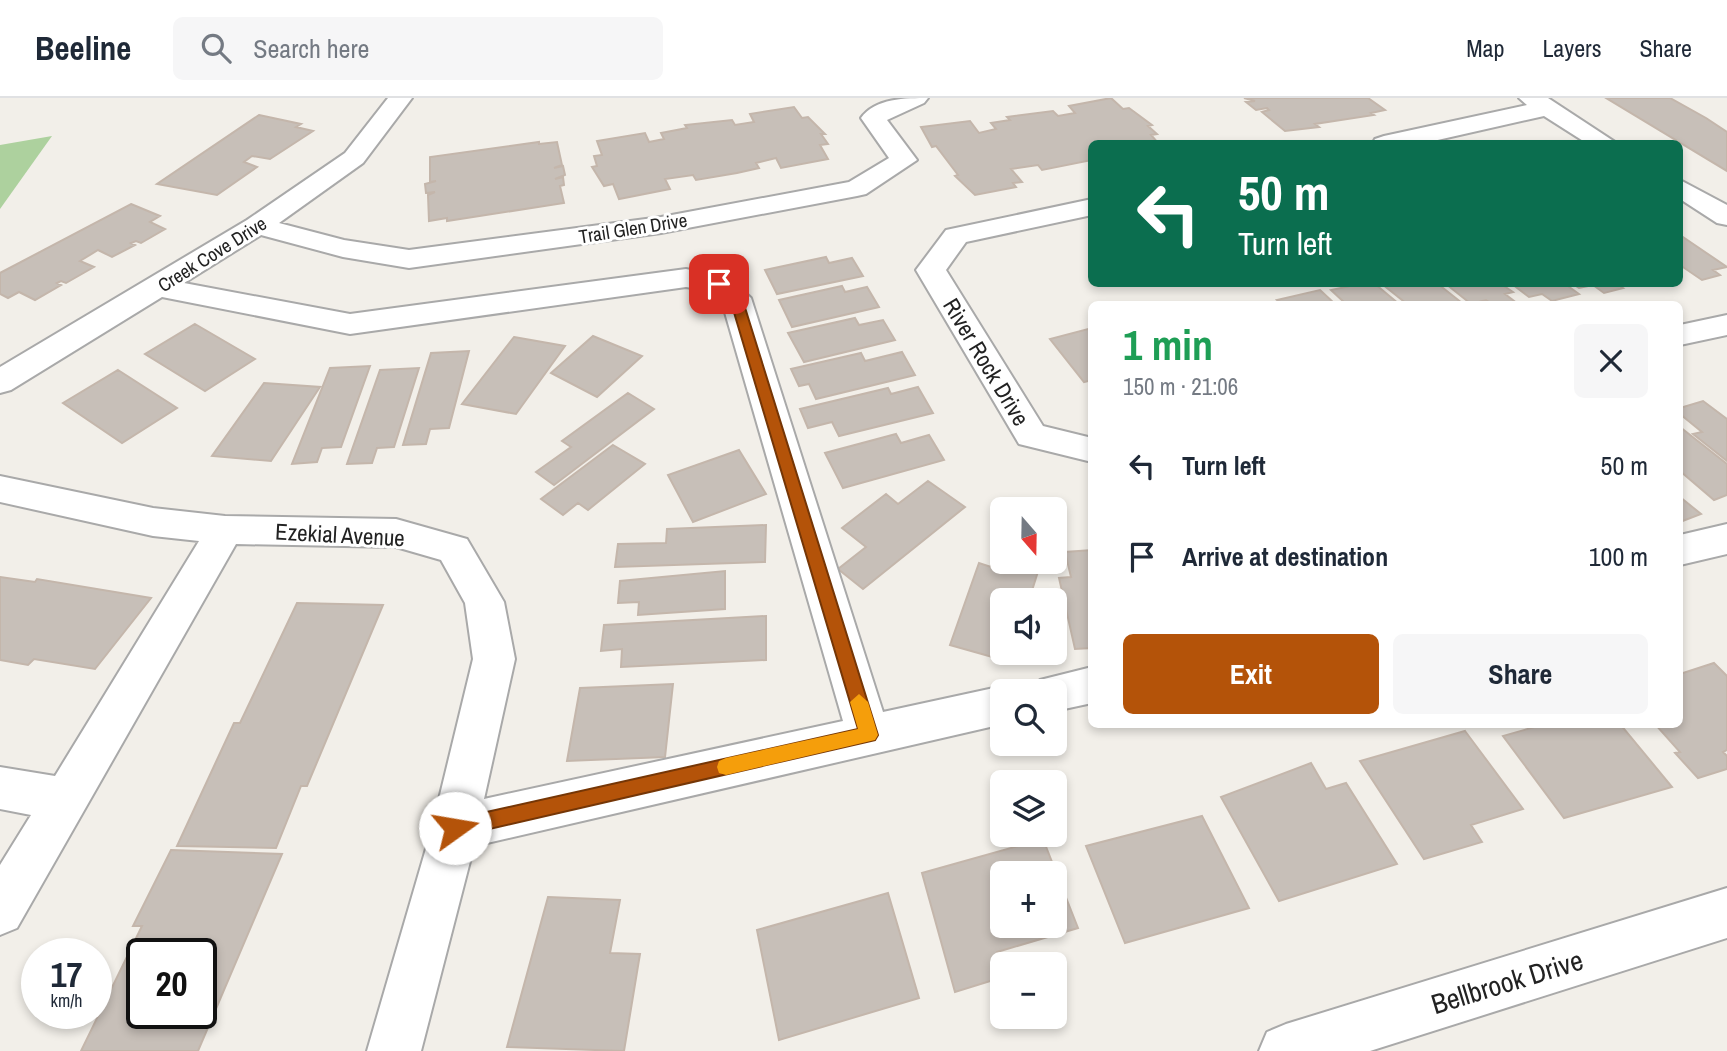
<!DOCTYPE html>
<html lang="en">
<head>
<meta charset="utf-8">
<style>
  body { margin:0; font-family:"Archivo Narrow",sans-serif; background:#f6f6f7; color:#1f2937; height:100vh; display:flex; flex-direction:column; font-size:26px; white-space:nowrap }
  * { box-sizing:border-box; margin:0 }
  p { font-size:23px; color:#747a83 }
  .icon { flex:none; width:38px; height:38px; fill:none; stroke:currentColor; stroke-width:2; stroke-linecap:round; stroke-linejoin:round }
  .map { position:relative; flex:1; overflow:hidden }
  .details { position:absolute; left:1088px; top:203px; width:595px; height:427px; display:flex; flex-direction:column; background:#fff; border-radius:10px; box-shadow:0 4px 10px #0003 }
  .details>* { flex:none }
  .hud { position:absolute; left:1088px; top:42px; width:595px; height:147px; border-radius:10px; box-shadow:0 4px 10px #0003; background:#0b6e4f; color:#fff; overflow:hidden }
  .needle { width:46px; rotate:160deg }
  .tools { position:absolute; left:990px; top:399px; display:grid; gap:14px }
  .tools a { display:grid; place-items:center; width:77px; height:77px; border-radius:10px; background:#fff; box-shadow:0 4px 10px #0003; font-size:35px }
  .speed { position:absolute; left:21px; top:840px; display:flex; gap:14px; font-size:35px; font-weight:700; text-align:center }
  .speed>* { display:grid; place-content:center; width:91px; height:91px; border-radius:50%; background:#fff; box-shadow:0 4px 10px #0003; line-height:1 }
  .speed small { font-size:18px; font-weight:400 }
  .speed .limit { border:4px solid #111; border-radius:10px; background:#fff; color:#111 }
  .pin { position:absolute; display:grid; place-items:center; width:60px; height:60px; color:#fff; margin:-30px; border-radius:14px; box-shadow:0 4px 10px #0006 }
  .me { position:absolute; width:77px; margin:-38px; rotate:77deg; stroke-linejoin:round; filter:drop-shadow(0 0 5px #0008) }
  .turn { display:flex; align-items:center; gap:24px; height:147px; padding:0 35px; font-size:32px }
  .turn .icon { width:91px; height:91px; stroke-width:2.5 }
  .turn b { display:block; font-size:49px; line-height:60px }
  .round { display:grid; place-items:center; flex:none; width:74px; height:74px; border-radius:10px; background:#f6f6f7 }
  .summary { display:flex; align-items:center; justify-content:space-between; height:119px; padding:0 35px }
  h1 { font-size:42px; font-weight:800; line-height:52px; color:#1e9e55 }
  .action { display:flex; gap:14px; margin-top:auto; padding:14px 35px }
  .action a { flex:1; height:80px; border-radius:10px; background:#b45309; color:#fff; font-size:28px; font-weight:800; line-height:80px; text-align:center }
  .action a+a { background:#f6f6f7; color:#1f2937 }
  ul { padding:0; list-style:none }
  li { display:flex; align-items:center; gap:21px; height:91px; padding:0 35px }
  li div { flex:1 }
  li b { display:block; font-size:26px }
  li em { font-style:normal }
  header { display:flex; align-items:center; gap:42px; box-sizing:border-box; height:98px; padding:0 35px; background:#fff; border-bottom:2px solid #e0e1e3 }
  header strong { font-size:33px }
  nav { display:flex; gap:38px; margin-inline-start:auto; font-size:24px }
  .search { width:490px; height:63px; background:#f6f6f7; display:flex; align-items:center; gap:18px; box-sizing:border-box; padding:0 24px; border-radius:10px; color:#747a83; font-size:26px }
  .map>svg:first-child { display:block }
</style>
</head>
<body>
<header>
<strong>Beeline</strong>
<div class="search"><svg class="icon" aria-label="search" viewBox="0 0 24 24"><circle cx="10" cy="10" r="6"/><path d="M15 15l6 6"/></svg>Search here</div>
<nav><a>Map</a><a>Layers</a><a>Share</a></nav>
</header>
<div class="map">
<svg width="1727" height="953" viewBox="0 0 1727 953">
  <rect width="100%" height="100%" fill="#f2efe9"/>
  <path fill="#add19e" d="M 52,38 L 0,111 L 0,47 Z"/>
  <path fill="#c7bfb8" stroke="#c4b6ab" stroke-width="2" fill-rule="evenodd" d="M 1111,0 L 1123,11 L 1129,10 L 1152,27 L 1148,28 L 1157,36 L 1151,37 L 1159,46 L 1092,46 L 1092,62 L 1042,72 L 1038,67 L 1011,71 L 1022,84 L 1013,85 L 1016,89 L 975,97 L 955,78 L 958,77 L 936,48 L 932,49 L 921,29 L 970,23 L 979,35 L 996,31 L 991,25 L 1010,22 L 1007,19 L 1053,13 L 1058,18 L 1075,15 L 1069,8 Z
    M 1244,0 L 1368,0 L 1385,12 L 1371,15 L 1374,17 L 1315,26 L 1319,29 L 1285,33 L 1262,14 L 1269,12 L 1267,10 L 1256,12 L 1246,4 L 1255,3 Z
    M 1606,0 L 1670,0 L 1706,20 L 1727,34 L 1727,73 Z
    M 794,9 L 802,20 L 808,19 L 825,36 L 821,36 L 828,46 L 820,47 L 828,61 L 781,70 L 776,60 L 756,65 L 759,70 L 737,75 L 696,82 L 693,77 L 665,81 L 670,91 L 619,101 L 613,86 L 604,88 L 592,69 L 597,68 L 594,58 L 602,57 L 597,43 L 645,35 L 649,44 L 664,41 L 661,35 L 687,30 L 685,27 L 732,22 L 735,27 L 754,24 L 750,16 Z
    M 259,17 L 301,26 L 296,29 L 313,33 L 270,61 L 252,58 L 244,64 L 257,69 L 217,97 L 157,86 Z
    M 539,44 L 539,46 L 557,44 L 562,67 L 554,70 L 563,68 L 565,77 L 555,81 L 563,79 L 564,87 L 560,88 L 564,105 L 447,123 L 447,120 L 429,123 L 428,97 L 435,94 L 426,95 L 425,86 L 436,83 L 430,84 L 430,59 Z
    M 131,106 L 160,118 L 150,124 L 165,131 L 141,145 L 136,143 L 131,145 L 135,147 L 112,159 L 98,152 L 80,163 L 94,169 L 66,185 L 61,183 L 57,185 L 61,187 L 35,202 L 19,194 L 8,200 L 0,196 L 0,175 Z
    M 1680,137 L 1727,169 L 1713,172 L 1720,177 L 1702,182 L 1680,167 Z
    M 826,159 L 829,165 L 852,160 L 863,178 L 777,196 L 765,172 Z
    M 1360,186 L 1375,186 L 1399,206 L 1346,206 L 1331,192 Z
    M 1382,186 L 1438,186 L 1462,205 L 1407,206 Z
    M 1446,186 L 1501,186 L 1513,194 L 1505,196 L 1518,206 L 1492,206 L 1486,202 L 1471,206 Z
    M 1512,186 L 1565,186 L 1579,196 L 1552,203 L 1542,196 L 1529,199 Z
    M 1573,186 L 1617,186 L 1623,190 L 1604,195 L 1593,187 L 1579,190 Z
    M 842,188 L 845,194 L 867,189 L 879,209 L 792,229 L 779,202 Z
    M 1320,192 L 1335,206 L 1282,206 L 1277,202 Z
    M 855,220 L 859,227 L 883,222 L 895,242 L 804,264 L 788,235 Z
    M 195,226 L 255,261 L 205,293 L 145,256 Z
    M 1092,230 L 1092,282 L 1084,284 L 1050,241 Z
    M 593,238 L 642,258 L 597,299 L 551,275 Z
    M 514,239 L 565,248 L 516,316 L 462,306 Z
    M 469,253 L 449,330 L 430,331 L 426,346 L 403,347 L 431,255 Z
    M 902,254 L 915,277 L 816,301 L 809,286 L 799,288 L 791,271 L 861,255 L 865,263 Z
    M 370,268 L 341,349 L 322,350 L 317,364 L 292,366 L 330,270 Z
    M 419,270 L 394,349 L 377,350 L 372,365 L 347,366 L 380,272 Z
    M 118,272 L 177,310 L 122,345 L 63,305 Z
    M 264,285 L 320,289 L 271,363 L 212,358 Z
    M 918,289 L 933,315 L 839,338 L 832,324 L 808,330 L 800,311 L 888,290 L 891,296 Z
    M 628,295 L 654,311 L 554,387 L 536,374 L 571,349 L 562,343 Z
    M 1703,303 L 1727,321 L 1727,363 L 1693,336 L 1702,334 L 1680,316 L 1680,310 Z
    M 1680,329 L 1727,366 L 1727,397 L 1714,402 L 1680,373 Z
    M 896,336 L 901,345 L 929,337 L 944,362 L 843,390 L 825,355 Z
    M 613,347 L 645,366 L 588,412 L 578,405 L 563,417 L 541,401 Z
    M 739,352 L 766,396 L 693,424 L 668,377 Z
    M 928,383 L 965,409 L 863,491 L 838,471 L 866,449 L 842,430 L 886,396 L 898,406 Z
    M 1680,399 L 1701,416 L 1680,424 Z
    M 766,427 L 765,464 L 615,469 L 618,446 L 666,445 L 667,431 Z
    M 998,449 L 1003,450 L 1003,464 L 1041,464 L 1029,502 L 1003,502 L 1003,555 L 1013,555 L 1010,564 L 950,547 L 979,465 L 991,469 Z
    M 1092,452 L 1092,550 L 1075,551 L 1059,480 L 1071,479 L 1065,454 Z
    M 725,473 L 725,511 L 638,517 L 639,504 L 618,505 L 620,483 Z
    M 0,479 L 35,484 L 37,481 L 151,500 L 95,571 L 34,561 L 28,567 L 0,562 Z
    M 297,505 L 383,507 L 307,688 L 301,688 L 276,750 L 177,748 L 234,625 L 240,625 Z
    M 766,518 L 766,562 L 621,569 L 622,551 L 601,553 L 604,527 Z
    M 1714,565 L 1727,578 L 1727,652 L 1723,654 L 1727,658 L 1727,671 L 1698,680 L 1675,655 L 1680,654 L 1655,626 L 1680,626 L 1680,576 Z
    M 673,586 L 665,659 L 567,663 L 580,590 Z
    M 1545,626 L 1620,626 L 1672,689 L 1564,720 L 1503,638 Z
    M 1465,633 L 1523,711 L 1471,727 L 1482,744 L 1424,761 L 1360,663 Z
    M 1311,665 L 1326,691 L 1346,685 L 1397,766 L 1279,803 L 1221,699 Z
    M 1202,718 L 1249,810 L 1125,845 L 1086,748 Z
    M 1043,741 L 1078,830 L 997,854 L 1003,879 L 955,894 L 922,775 ZM 1003,775 L 1055,775 L 1055,828 L 1003,828 Z
    M 171,752 L 282,756 L 198,953 L 81,953 L 142,828 L 133,828 ZM 142,856 L 201,856 L 201,915 L 142,915 Z
    M 888,795 L 919,900 L 779,942 L 757,832 Z
    M 548,799 L 620,802 L 610,855 L 640,856 L 624,953 L 507,949 Z"/>
  <g fill="none" stroke-linecap="round" stroke-linejoin="round">
    <g stroke="#a9a9a9" stroke-width="4">
      <path id="minor" d="M 388,0 L 412,0 L 363,65 L 279,125 L 344,142 L 409,152 L 661,119 L 849,84 L 889,60 L 861,20 C 875,0 906,0 928,0 L 924,5 L 887,22 L 917,62 L 866,96 L 857,98 L 661,135 L 409,170 L 343,159 L 261,137 L 184,185 L 350,216 L 686,171 L 729,180 L 751,200 L 883,614 L 1003,588 L 1017,593 L 1003,593 L 1003,626 L 474,748 L 421,953 L 367,953 L 432,730 L 473,561 L 465,505 L 441,462 L 396,449 L 236,446 L 17,830 L 0,837 L 0,767 L 31,717 L 0,711 L 0,669 L 55,678 L 199,443 L 153,438 L 0,404 L 0,378 L 153,410 L 225,418 L 396,421 L 467,441 L 504,504 L 515,561 L 484,701 L 843,623 L 722,204 L 710,193 L 686,189 L 350,236 L 162,199 L 11,292 L 0,295 L 0,269 L 247,122 L 345,55 Z
        M 1519,0 L 1548,0 L 1618,46 L 1588,46 L 1544,18 L 1420,46 L 1372,46 L 1375,41 L 1384,38 L 1527,7 Z
        M 1680,82 L 1727,107 L 1727,127 L 1717,125 L 1680,101 Z
        M 1092,101 L 1092,117 L 966,144 L 946,172 L 1043,328 L 1092,340 L 1092,364 L 1019,346 L 916,172 L 946,132 Z
        M 1727,217 L 1727,237 L 1680,247 L 1680,227 Z
        M 1727,426 L 1727,456 L 1680,467 L 1680,437 Z
        M 1092,569 L 1092,605 L 1055,613 L 1055,593 L 1035,593 L 1040,582 Z
        M 1727,790 L 1727,840 L 1370,953 L 1259,953 L 1267,934 L 1286,926 Z"/>
    </g>
    <use href="#minor" fill="#fff" fill-rule="evenodd"/>
  </g>
  <path fill="#b45309" stroke="#753606" stroke-width="2" d="M 715,183 L 723,183 L 742,200 L 878,637 L 875,642 L 455,739 L 449,736 L 446,730 L 449,723 L 455,721 L 858,631 L 730,201 L 715,188 Z"/>
  <path fill="#f59e0b" d="M 859,596 L 868,604 L 878,637 L 875,642 L 726,677 L 719,675 L 717,669 L 719,663 L 726,660 L 858,631 L 850,604 Z"/>
  <g text-anchor="middle" stroke-width="6" stroke-linejoin="round" paint-order="stroke">
    <g font-size="19" fill="#222" stroke="#fff">
      <text transform="translate(633 130) rotate(-9)" y="7">Trail Glen Drive</text>
      <text transform="translate(212 156) rotate(-32)" y="7">Creek Cove Drive</text>
    </g>
    <g font-size="23" fill="#222" stroke="#fff">
      <text transform="translate(986 264) rotate(59)" y="8">River Rock Drive</text>
      <text transform="translate(340 437) rotate(3)" y="8">Ezekial Avenue</text>
    </g>
    <g font-size="28" fill="#222" stroke="#fff">
      <text transform="translate(1507 884) rotate(-17)" y="10">Bellbrook Drive</text>
    </g>
  </g>
</svg>
<div class="tools">
<a><svg class="needle" viewBox="-14 -14 28 28"><path d="M0-13l5 13h-10z" fill="#e53935"/><path d="M0 13l5-13h-10z" fill="#747a83"/></svg></a>
<a><svg class="icon" aria-label="sound" viewBox="0 0 24 24"><path d="M4 9h4l5-4v14l-5-4H4zM17 9q2 3 0 6"/></svg></a>
<a><svg class="icon" aria-label="search" viewBox="0 0 24 24"><circle cx="10" cy="10" r="6"/><path d="M15 15l6 6"/></svg></a>
<a><svg class="icon" aria-label="layers" viewBox="0 0 24 24"><path d="M12 4l9 5-9 5-9-5zM3 14l9 5 9-5"/></svg></a>
<a>+</a>
<a>−</a>
</div>
<div class="speed"><div>17<small>km/h</small></div><div class="limit">20</div></div>
<div class="pin" style="left:719px;top:186px;background:#d93025"><svg class="icon" aria-label="arrive" viewBox="0 0 24 24"><path d="M6 21V4h12l-3 4 3 4H6"/></svg></div>
<svg class="me" style="left:455px;top:730px" viewBox="-20 -20 40 40"><circle r="19" fill="#fff"/><path d="M0-13L10 11 0 6-10 11z" fill="#b45309"/></svg>
<div class="hud">
<div class="turn"><svg class="icon" aria-label="left" viewBox="0 0 24 24"><path d="M17 20v-9H6M10 6l-5 5 5 5"/></svg><div><b>50 m</b>Turn left</div></div>
</div>
<section class="details">
<div class="summary"><div><h1>1 min</h1><p>150 m · 21:06</p></div><a class="round"><svg class="icon" aria-label="close" viewBox="0 0 24 24"><path d="M6 6l12 12M18 6L6 18"/></svg></a></div>
<ul>
<li><svg class="icon" aria-label="left" viewBox="0 0 24 24"><path d="M17 20v-9H6M10 6l-5 5 5 5"/></svg><div><b>Turn left</b></div><em>50 m</em></li>
<li><svg class="icon" aria-label="arrive" viewBox="0 0 24 24"><path d="M6 21V4h12l-3 4 3 4H6"/></svg><div><b>Arrive at destination</b></div><em>100 m</em></li>
</ul>
<div class="action"><a>Exit</a><a>Share</a></div>
</section>
</div>
</body>
</html>
